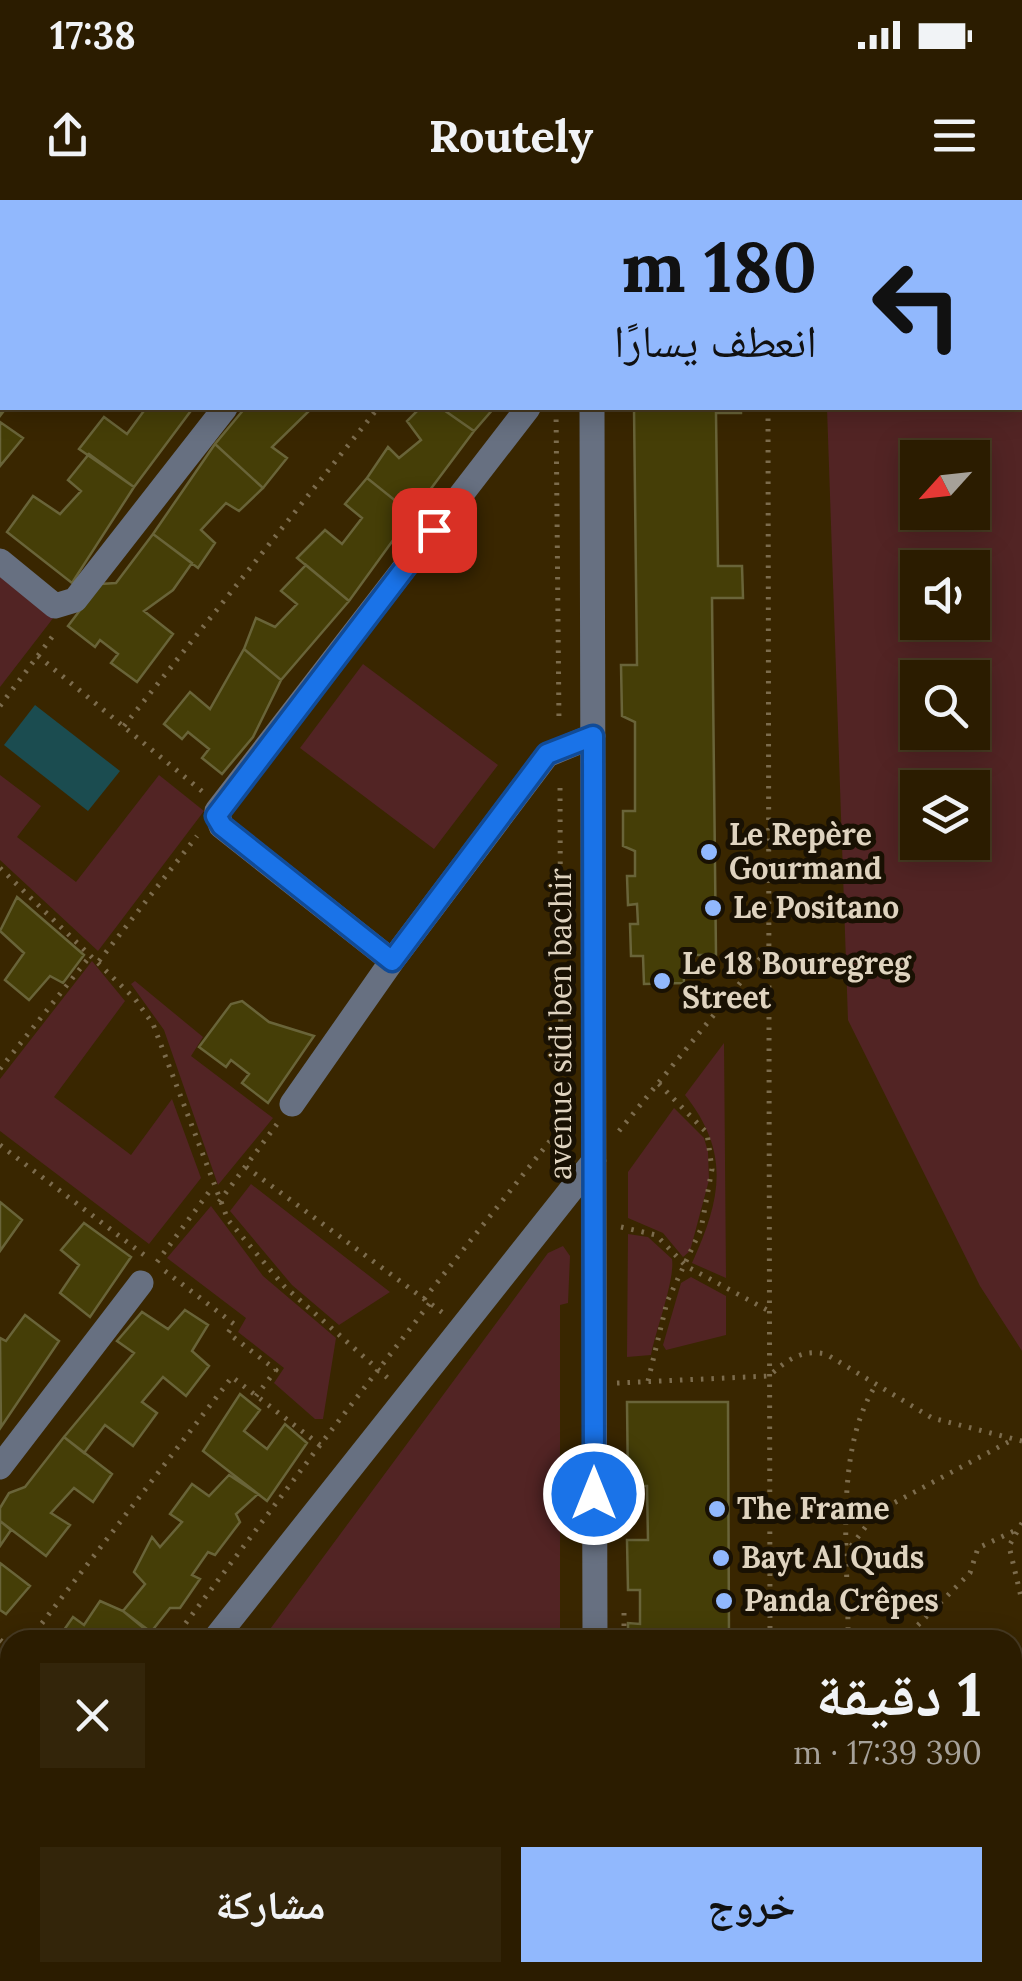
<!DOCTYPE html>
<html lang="ar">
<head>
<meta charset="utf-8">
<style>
  body { margin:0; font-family:Lora,"Noto Naskh Arabic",serif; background:#33250a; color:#f1f3f6; direction:rtl; height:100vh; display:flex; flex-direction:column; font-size:38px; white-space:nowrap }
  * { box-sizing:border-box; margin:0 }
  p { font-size:32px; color:#a6a199 }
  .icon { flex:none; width:55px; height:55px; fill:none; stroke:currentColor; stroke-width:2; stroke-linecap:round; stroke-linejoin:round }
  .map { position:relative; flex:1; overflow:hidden; direction:ltr }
  .sheet { position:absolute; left:0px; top:1430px; width:1022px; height:352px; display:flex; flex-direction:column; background:#2b1c00; border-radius:30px 30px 0 0; box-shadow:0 5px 25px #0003,0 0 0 2px #473a22; direction:rtl }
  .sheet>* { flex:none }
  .banner { position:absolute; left:0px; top:0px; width:1022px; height:210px; box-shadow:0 5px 25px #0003,0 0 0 2px #473a22; direction:rtl; background:#91b8fd; color:#111; overflow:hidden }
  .needle { width:65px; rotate:243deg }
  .buttons { position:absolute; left:900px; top:240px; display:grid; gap:20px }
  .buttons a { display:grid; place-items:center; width:90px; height:90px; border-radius:0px; background:#2b1c00; box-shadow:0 5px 25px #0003,0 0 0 2px #473a22; font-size:50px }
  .pin { position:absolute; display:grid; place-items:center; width:85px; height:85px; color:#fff; margin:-42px; border-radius:20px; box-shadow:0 5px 15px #0006 }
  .me { position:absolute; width:110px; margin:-55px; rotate:0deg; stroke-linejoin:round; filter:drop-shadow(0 0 8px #0008) }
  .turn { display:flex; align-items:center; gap:35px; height:210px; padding:0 40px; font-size:45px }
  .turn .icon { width:130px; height:130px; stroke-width:2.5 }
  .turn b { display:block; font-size:70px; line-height:85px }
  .round { display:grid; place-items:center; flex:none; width:105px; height:105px; border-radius:0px; background:#33250a }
  .summary { display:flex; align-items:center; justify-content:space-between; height:170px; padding:0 40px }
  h1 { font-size:60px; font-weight:700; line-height:75px }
  .cta { display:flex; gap:20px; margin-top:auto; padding:20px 40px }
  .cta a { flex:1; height:115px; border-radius:0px; background:#91b8fd; color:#111; font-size:40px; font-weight:700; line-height:115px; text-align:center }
  .cta a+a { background:#33250a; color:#f1f3f6 }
  .status { display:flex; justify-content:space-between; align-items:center; height:70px; padding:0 50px; background:#2b1c00; direction:ltr }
  .status svg { height:28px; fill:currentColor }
  header { display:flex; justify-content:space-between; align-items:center; height:130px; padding:0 40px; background:#2b1c00; font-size:45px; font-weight:700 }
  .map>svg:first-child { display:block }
</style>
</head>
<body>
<div class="status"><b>17:38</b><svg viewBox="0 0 49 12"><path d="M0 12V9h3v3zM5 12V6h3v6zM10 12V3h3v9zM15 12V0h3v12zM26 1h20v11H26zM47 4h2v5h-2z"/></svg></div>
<header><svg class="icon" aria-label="menu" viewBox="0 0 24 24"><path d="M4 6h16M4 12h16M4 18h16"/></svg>Routely<svg class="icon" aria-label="share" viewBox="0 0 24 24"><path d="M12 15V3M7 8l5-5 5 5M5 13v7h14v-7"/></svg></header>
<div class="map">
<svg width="1022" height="1781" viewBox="0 0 1022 1781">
  <rect width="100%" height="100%" fill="#392600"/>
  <path fill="#522424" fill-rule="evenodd" d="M 820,0 L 1022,0 L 1022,1151 L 980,1086 L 848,820 L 827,208 L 1020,208 L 1020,2 ZM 918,258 L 972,258 L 972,312 L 918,312 ZM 918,368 L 972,368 L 972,422 L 918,422 ZM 918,478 L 972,478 L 972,532 L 918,532 ZM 918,588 L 972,588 L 972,642 L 918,642 Z
    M 0,372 L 54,417 L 0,487 Z
    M 363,464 L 498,565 L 434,649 L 300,548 Z
    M 0,575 L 41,606 L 17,637 L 76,682 L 159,575 L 204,611 L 98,751 L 0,660 Z
    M 92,761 L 125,801 L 54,897 L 131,955 L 172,899 L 201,978 L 149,1044 L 0,931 L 0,879 Z
    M 135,781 L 203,837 L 191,856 L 273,918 L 218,985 L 164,830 L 131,784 Z
    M 724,843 L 726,1078 L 692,1063 C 721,999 731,953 685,895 Z
    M 674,908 L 704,938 L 708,952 L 709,980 L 690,1051 L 683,1057 L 663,1033 L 628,1018 L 628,972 Z
    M 251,984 L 390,1092 L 339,1125 L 292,1085 L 230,1011 Z
    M 211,1006 L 263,1076 L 336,1138 L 323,1219 L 315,1219 L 274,1183 L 284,1168 L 238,1132 L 246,1118 L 167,1058 Z
    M 628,1034 L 648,1037 L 672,1059 C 675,1080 656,1129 651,1155 L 627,1157 Z
    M 563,1046 L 570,1056 L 568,1103 L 560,1105 L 560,1440 L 262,1440 L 548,1053 Z
    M 691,1077 L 726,1096 L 726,1135 L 666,1150 L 663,1145 L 681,1083 Z
    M 512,1772 L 548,1781 L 46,1781 L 39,1773 Z"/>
  <path fill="#1b4c50" d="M 35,505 L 120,571 L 88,611 L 4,545 Z"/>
  <path fill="#453e07" stroke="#696439" stroke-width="2.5" d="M 0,140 L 2,208 L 6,208 L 0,216 Z
    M 146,208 L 193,208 L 134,287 L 79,249 L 104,217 L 127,234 Z
    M 245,208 L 312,208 L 272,247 L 287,258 L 263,288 L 215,244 Z
    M 420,208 L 441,208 L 474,231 L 412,314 L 367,278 L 388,247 L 399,258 L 421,240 L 407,221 Z
    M 441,208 L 494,208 L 474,231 Z
    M 634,208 L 741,208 L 741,213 L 716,213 L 718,366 L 742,366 L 743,398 L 712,398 L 716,755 L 683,755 L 684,783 L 644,784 L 643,756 L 631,756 L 630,724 L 638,724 L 637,704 L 628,705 L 627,676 L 635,676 L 635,651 L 623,646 L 623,611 L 635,611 L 635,522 L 622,516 L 621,465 L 637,465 Z
    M 0,222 L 23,238 L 0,266 Z
    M 215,244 L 263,288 L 239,311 L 226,303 L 201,330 L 215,343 L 198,368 L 153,334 Z
    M 89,254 L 134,287 L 72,383 L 7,332 L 33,296 L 60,314 L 81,291 L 68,280 Z
    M 367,278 L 412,314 L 349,401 L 297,358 L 325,330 L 342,344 L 362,318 L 345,304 Z
    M 153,334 L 192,363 L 173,390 L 144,411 L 173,434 L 137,482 L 111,463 L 118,454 L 100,440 L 95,447 L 68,426 L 100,384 L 116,383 Z
    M 306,365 L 349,401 L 281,480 L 244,449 L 256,418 L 275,427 L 297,404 L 281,391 Z
    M 244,449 L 281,480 L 253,537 L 222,574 L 202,558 L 209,549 L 188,532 L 182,539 L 164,524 L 190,492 L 210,509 Z
    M 17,697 L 84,755 L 63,783 L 50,776 L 29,800 L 5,780 L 24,753 L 0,731 Z
    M 242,801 L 269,822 L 314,836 L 268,903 L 242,883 L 249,874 L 231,860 L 226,867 L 199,847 L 231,804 Z
    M 0,1002 L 22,1020 L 0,1051 Z
    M 84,1023 L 131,1057 L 90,1117 L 60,1093 L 79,1065 L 61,1050 Z
    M 185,1110 L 208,1125 L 192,1151 L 209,1166 L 186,1196 L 163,1177 L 142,1202 L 157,1213 L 133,1246 L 105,1225 L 84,1253 L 64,1237 L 134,1153 L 117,1141 L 142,1112 L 168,1129 Z
    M 25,1115 L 59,1141 L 1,1227 L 0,1138 L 6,1141 Z
    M 240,1194 L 260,1210 L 244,1231 L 267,1249 L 285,1224 L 307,1243 L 267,1301 L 203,1251 Z
    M 627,1202 L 728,1202 L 729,1440 L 628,1440 L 628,1423 L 640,1424 L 640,1390 L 628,1390 L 627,1340 L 648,1340 L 647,1286 L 628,1286 Z
    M 64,1237 L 112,1274 L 93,1302 L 74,1288 L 51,1313 L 70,1325 L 46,1356 L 0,1321 L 0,1308 L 9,1293 L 25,1287 Z
    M 229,1275 L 258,1294 L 236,1314 L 240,1322 L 215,1355 L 208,1352 L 192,1375 L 200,1379 L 180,1408 L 170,1408 L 151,1432 L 123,1411 L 145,1384 L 134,1372 L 152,1337 L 160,1347 L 182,1322 L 170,1314 L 192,1284 L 209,1296 Z
    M 0,1321 L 11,1330 L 0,1346 Z
    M 0,1363 L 30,1386 L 6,1414 L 0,1410 Z
    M 100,1401 L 123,1411 L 158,1440 L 57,1440 L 73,1417 L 84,1425 Z"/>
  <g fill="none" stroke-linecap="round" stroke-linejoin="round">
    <path stroke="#7c6c4d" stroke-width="5" stroke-dasharray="2.5 8" stroke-linecap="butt" d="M 768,0 L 768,2
      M 768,208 L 770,1440
      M 556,209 L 559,523
      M 38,456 L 203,592
      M 0,506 L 55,433
      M 124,526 L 378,208
      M 0,668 L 135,799 L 153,824 L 228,1020 L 284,1086 L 390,1180
      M 99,761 L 197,636
      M 0,869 L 91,755
      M 619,931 L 767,750
      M 0,945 L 148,1058
      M 246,967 L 443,1113
      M 219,1002 L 277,924
      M 621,1027 L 656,1035 L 686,1066 L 769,1111
      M 157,1062 L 212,988
      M 165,1071 L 234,1124 L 228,1133 L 276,1170 L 256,1196
      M 424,1099 L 561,927 L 560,584
      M 648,1181 L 667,1102 L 701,1029 L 712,969 L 707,933 L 658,883
      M 617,1183 L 769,1176 C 787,1160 801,1149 826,1154 L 932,1218 L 1022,1241
      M 1022,1323 L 1009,1346 L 1022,1401
      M 851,1346 L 877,1312 L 1010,1241
      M 624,1413 L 624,1440
      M 0,1440 L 10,1448
      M 29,1440 L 232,1177 L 320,1245 L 430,1103
      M 173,1440 L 320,1245
      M 848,1440 C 849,1362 833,1256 874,1188
      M 903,1440 L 970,1373 L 978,1348 L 1014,1331
      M 0,1574 L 10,1576
      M 0,1666 L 10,1653
      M 874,1772 L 874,1781
      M 618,1775 L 770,1777"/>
    <path stroke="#677081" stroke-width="25" d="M 592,0 L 592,2
      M 354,2 L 354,0
      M 592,208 L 595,1440
      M 0,361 L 55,406 L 75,400 L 225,208
      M 392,761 L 221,626 L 217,611 L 528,208
      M 292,904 L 392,761 L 547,555 L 593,536
      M 0,1267 L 141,1083
      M 214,1440 L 594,961
      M 0,1703 L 10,1692
      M 596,1772 L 596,1781"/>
  </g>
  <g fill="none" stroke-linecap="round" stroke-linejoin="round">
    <g stroke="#114b97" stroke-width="25">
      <path id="route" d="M 434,330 L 216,616 L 222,626 L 392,761 L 547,554 L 593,536 L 594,1294"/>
    </g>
    <use href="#route" stroke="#1a73e8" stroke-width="18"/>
  </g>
  <g fill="#91b8fd" stroke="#191103" stroke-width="4">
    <circle cx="709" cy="652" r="10"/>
    <circle cx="713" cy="708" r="10"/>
    <circle cx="662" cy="781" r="10"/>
    <circle cx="717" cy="1309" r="10"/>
    <circle cx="721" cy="1358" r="10"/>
    <circle cx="724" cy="1401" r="10"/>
  </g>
  <g text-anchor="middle" stroke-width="10" stroke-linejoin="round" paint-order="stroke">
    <g font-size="30" font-weight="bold" fill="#dfd3bf" stroke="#191103" text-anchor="start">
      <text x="729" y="645">Le Repère<tspan x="729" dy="34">Gourmand</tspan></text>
      <text x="733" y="718">Le Positano</text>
      <text x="682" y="774">Le 18 Bouregreg<tspan x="682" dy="34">Street</tspan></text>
      <text x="737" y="1319">The Frame</text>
      <text x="741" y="1368">Bayt Al Quds</text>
      <text x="744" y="1411">Panda Crêpes</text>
    </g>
    <g font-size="30" fill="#dfd3bf" stroke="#191103">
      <text transform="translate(561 824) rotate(-90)" y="10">avenue sidi ben bachir</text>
    </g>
  </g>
</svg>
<div class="buttons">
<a><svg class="needle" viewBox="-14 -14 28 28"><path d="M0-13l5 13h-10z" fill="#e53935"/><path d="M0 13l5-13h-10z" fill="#a6a199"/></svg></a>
<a><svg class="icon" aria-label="sound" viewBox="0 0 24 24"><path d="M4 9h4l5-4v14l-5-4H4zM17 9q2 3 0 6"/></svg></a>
<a><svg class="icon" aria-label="search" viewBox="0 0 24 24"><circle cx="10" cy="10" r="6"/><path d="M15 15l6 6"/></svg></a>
<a><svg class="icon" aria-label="layers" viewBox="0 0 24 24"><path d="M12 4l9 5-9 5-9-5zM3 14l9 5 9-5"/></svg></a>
</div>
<div class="pin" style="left:434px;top:330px;background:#d93025"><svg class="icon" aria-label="arrive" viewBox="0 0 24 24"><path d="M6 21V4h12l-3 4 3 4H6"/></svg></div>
<svg class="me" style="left:594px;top:1294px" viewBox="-20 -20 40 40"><circle r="17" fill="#1a73e8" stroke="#fff" stroke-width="3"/><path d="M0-11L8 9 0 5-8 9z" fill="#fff"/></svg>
<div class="banner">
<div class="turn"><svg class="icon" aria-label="left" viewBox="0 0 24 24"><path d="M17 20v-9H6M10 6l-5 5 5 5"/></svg><div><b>180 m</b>انعطف يسارًا</div></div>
</div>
<section class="sheet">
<div class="summary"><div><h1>1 دقيقة</h1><p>390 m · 17:39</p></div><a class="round"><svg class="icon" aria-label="close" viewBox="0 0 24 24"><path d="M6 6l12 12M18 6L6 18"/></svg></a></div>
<div class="cta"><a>خروج</a><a>مشاركة</a></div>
</section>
</div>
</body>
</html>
